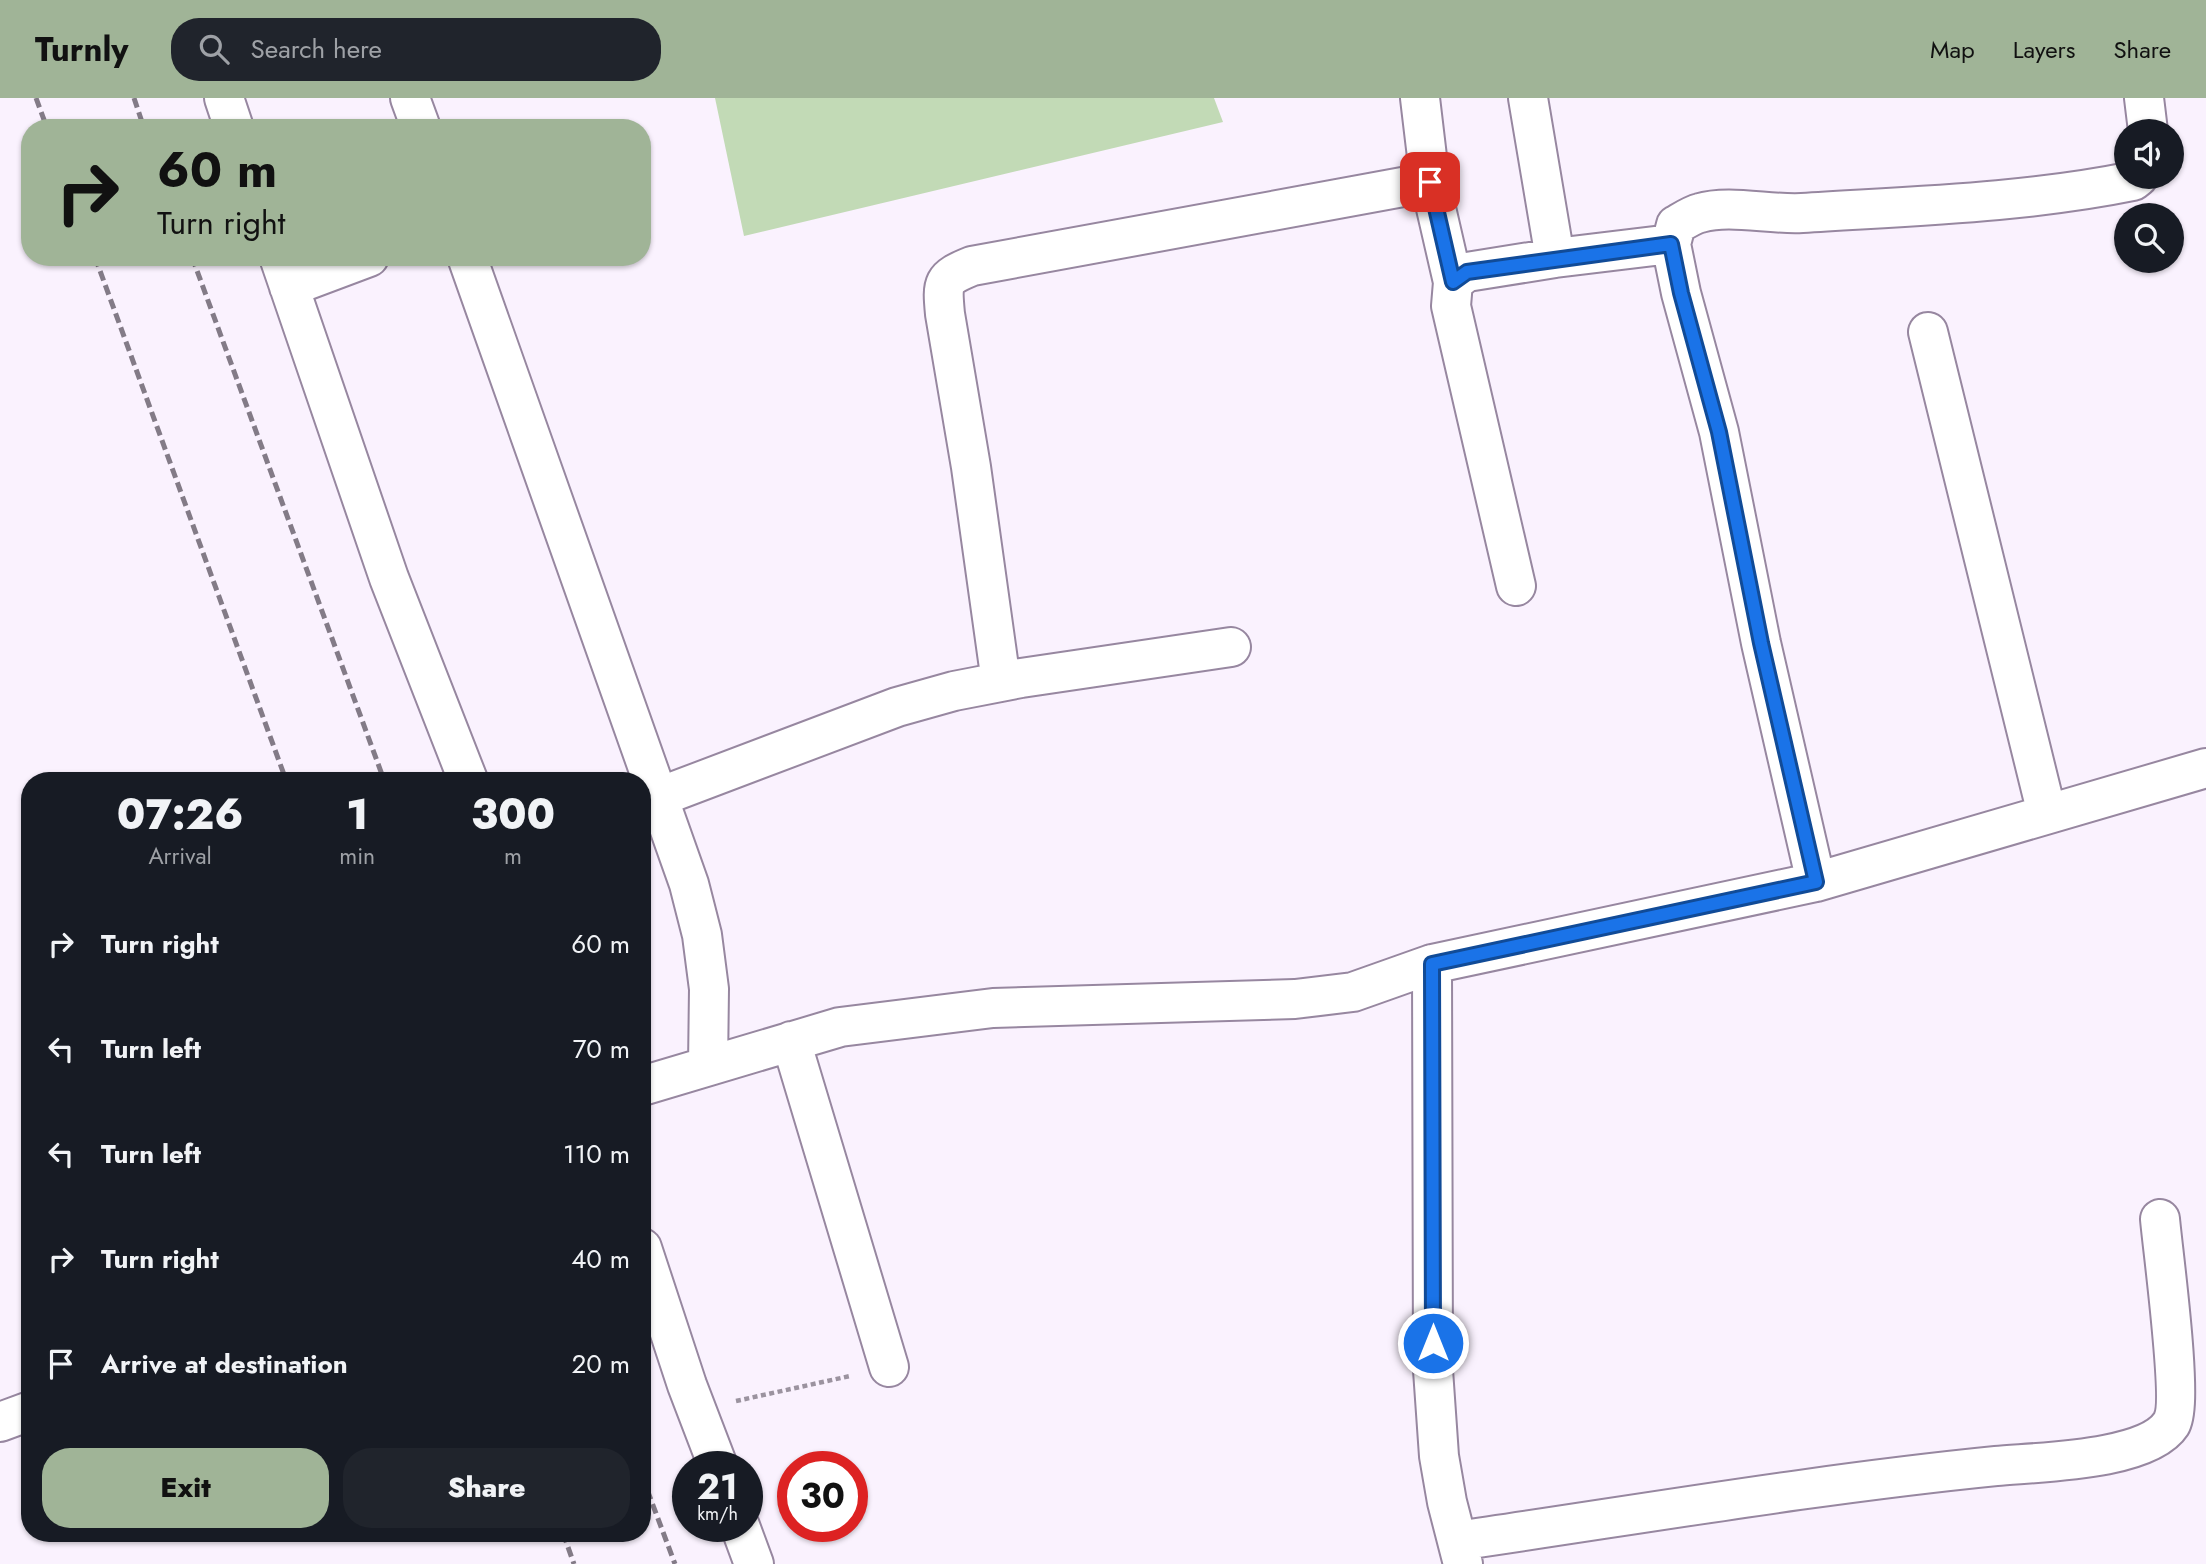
<!DOCTYPE html>
<html lang="en">
<head>
<meta charset="utf-8">
<style>
  body { margin:0; font-family:Jost,sans-serif; background:#20242c; color:#f1f3f6; height:100vh; display:flex; flex-direction:column; font-size:26px; white-space:nowrap }
  * { box-sizing:border-box; margin:0 }
  p { font-size:23px; color:#9ea1a6 }
  .icon { flex:none; width:38px; height:38px; fill:none; stroke:currentColor; stroke-width:2; stroke-linecap:round; stroke-linejoin:round }
  .map { position:relative; flex:1; overflow:hidden }
  .sheet { position:absolute; left:21px; top:674px; width:630px; height:770px; display:flex; flex-direction:column; background:#171b24; border-radius:28px; box-shadow:0 2px 5px #0004 }
  .sheet>* { flex:none }
  .top-card { position:absolute; left:21px; top:21px; width:630px; height:147px; border-radius:28px; box-shadow:0 2px 5px #0004; background:#a0b497; color:#111; overflow:hidden }
  .buttons { position:absolute; left:2114px; top:21px; display:grid; gap:14px }
  .buttons a { display:grid; place-items:center; width:70px; height:70px; border-radius:50%; background:#171b24; box-shadow:0 2px 5px #0004; font-size:35px }
  .speed { position:absolute; left:672px; top:1353px; display:flex; gap:14px; font-size:35px; font-weight:700; text-align:center }
  .speed>* { display:grid; place-content:center; width:91px; height:91px; border-radius:50%; background:#171b24; box-shadow:0 2px 5px #0004; line-height:1 }
  .speed small { font-size:18px; font-weight:400 }
  .speed .limit { border:10px solid #d22; background:#fff; color:#111 }
  .pin { position:absolute; display:grid; place-items:center; width:60px; height:60px; color:#fff; margin:-30px; border-radius:14px; box-shadow:0 4px 10px #0006 }
  .me { position:absolute; width:77px; margin:-38px; rotate:0deg; stroke-linejoin:round; filter:drop-shadow(0 0 5px #0008) }
  .turn { display:flex; align-items:center; gap:24px; height:147px; padding:0 21px; font-size:32px }
  .turn .icon { width:91px; height:91px; stroke-width:2.5 }
  .turn b { display:block; font-size:49px; line-height:60px }
  .eta { display:flex; justify-content:space-evenly; align-items:center; height:119px; text-align:center }
  .eta b { font-size:42px; font-weight:800; line-height:49px }
  .cta { display:flex; gap:14px; margin-top:auto; padding:14px 21px }
  .cta a { flex:1; height:80px; border-radius:28px; background:#a0b497; color:#111; font-size:28px; font-weight:800; line-height:80px; text-align:center }
  .cta a+a { background:#20242c; color:#f1f3f6 }
  ul { padding:0; list-style:none }
  li { display:flex; align-items:center; gap:21px; height:105px; padding:0 21px }
  li div { flex:1 }
  li b { display:block; font-size:26px }
  li em { font-style:normal }
  header { display:flex; align-items:center; gap:42px; box-sizing:border-box; height:98px; padding:0 35px; background:#a0b497; color:#111 }
  header strong { font-size:33px }
  nav { display:flex; gap:38px; margin-inline-start:auto; font-size:24px }
  .search { width:490px; height:63px; background:#20242c; display:flex; align-items:center; gap:18px; box-sizing:border-box; padding:0 24px; border-radius:28px; color:#9ea1a6; font-size:26px }
  .map>svg:first-child { display:block }
</style>
</head>
<body>
<header>
<strong>Turnly</strong>
<div class="search"><svg class="icon" aria-label="search" viewBox="0 0 24 24"><circle cx="10" cy="10" r="6"/><path d="M15 15l6 6"/></svg>Search here</div>
<nav><a>Map</a><a>Layers</a><a>Share</a></nav>
</header>
<div class="map">
<svg width="2206" height="1466" viewBox="0 0 2206 1466">
  <rect width="100%" height="100%" fill="#faf2fe"/>
  <path fill="#c2dab6" d="M 715,0 L 1214,0 L 1223,24 L 744,138 Z"/>
  <g fill="none" stroke-linecap="round" stroke-linejoin="round">
    <g stroke="#9787a0" stroke-width="42">
      <path id="minor" d="M 224,0 L 234,30
        M 410,0 L 421,30
        M 1420,0 L 1430,84 L 1453,184
        M 1528,0 L 1555,160
        M 2144,0 L 2148,33
        M 279,159 L 389,480 L 468,682
        M 467,159 L 689,786 L 702,837 L 709,891 L 708,968
        M 289,189 L 369,159
        M 1928,234 L 2047,716
        M 1516,488 L 1451,208 L 1453,184 L 1467,174 L 1555,160 L 1671,146
        M 1001,584 L 971,369 L 945,216 C 942,184 942,180 972,168 L 1430,84
        M 659,699 L 897,609 L 954,593 L 1021,580 L 1231,549
        M 1816,784 L 1761,545 L 1719,334 L 1681,195 L 1671,146 L 1676,127 C 1683,123 1692,117 1700,115 C 1729,106 1770,117 1802,115 C 1912,108 2025,105 2133,83 L 2138,79
        M 1432,866 L 1433,1272 L 1439,1358 L 1447,1404 L 1463,1466
        M 791,943 L 889,1269
        M 642,988 L 840,929 L 993,910 L 1295,901 L 1353,894 L 1432,866 L 1816,784 L 2206,670
        M 642,1150 L 687,1287 L 718,1368
        M 0,1324 L 30,1313
        M 740,1428 L 754,1466
        M 1457,1443 C 1636,1417 1816,1386 1996,1368 C 2038,1364 2147,1363 2171,1326 C 2184,1305 2163,1155 2160,1121"/>
    </g>
    <path stroke="#9b939f" stroke-width="4.5" stroke-dasharray="5 3.5" stroke-linecap="butt" d="M 736,1303 L 850,1278"/>
    <use href="#minor" stroke="#fff" stroke-width="38"/>
    <path stroke="#837b87" stroke-width="5" stroke-dasharray="10 5" stroke-linecap="butt" d="M 36,0 L 47,30
      M 134,0 L 144,30
      M 95,159 L 286,682
      M 192,159 L 384,682
      M 642,1378 L 675,1466
      M 563,1435 L 574,1466"/>
  </g>
  <g fill="none" stroke-linecap="round" stroke-linejoin="round">
    <g stroke="#114b97" stroke-width="18">
      <path id="route" d="M 1430,84 L 1453,184 L 1467,174 L 1671,146 L 1681,195 L 1719,334 L 1761,545 L 1816,784 L 1432,866 L 1433,1245"/>
    </g>
    <use href="#route" stroke="#1a73e8" stroke-width="12"/>
  </g>
</svg>
<div class="buttons">
<a><svg class="icon" aria-label="sound" viewBox="0 0 24 24"><path d="M4 9h4l5-4v14l-5-4H4zM17 9q2 3 0 6"/></svg></a>
<a><svg class="icon" aria-label="search" viewBox="0 0 24 24"><circle cx="10" cy="10" r="6"/><path d="M15 15l6 6"/></svg></a>
</div>
<div class="speed"><div>21<small>km/h</small></div><div class="limit">30</div></div>
<div class="pin" style="left:1430px;top:84px;background:#d93025"><svg class="icon" aria-label="arrive" viewBox="0 0 24 24"><path d="M6 21V4h12l-3 4 3 4H6"/></svg></div>
<svg class="me" style="left:1433px;top:1245px" viewBox="-20 -20 40 40"><circle r="17" fill="#1a73e8" stroke="#fff" stroke-width="3"/><path d="M0-11L8 9 0 5-8 9z" fill="#fff"/></svg>
<div class="top-card">
<div class="turn"><svg class="icon" aria-label="right" viewBox="0 0 24 24"><path d="M7 20v-9h11M14 6l5 5-5 5"/></svg><div><b>60 m</b>Turn right</div></div>
</div>
<section class="sheet">
<div class="eta">
<div><b>07:26</b><p>Arrival</p></div>
<div><b>1</b><p>min</p></div>
<div><b>300</b><p>m</p></div>
</div>
<ul>
<li><svg class="icon" aria-label="right" viewBox="0 0 24 24"><path d="M7 20v-9h11M14 6l5 5-5 5"/></svg><div><b>Turn right</b></div><em>60 m</em></li>
<li><svg class="icon" aria-label="left" viewBox="0 0 24 24"><path d="M17 20v-9H6M10 6l-5 5 5 5"/></svg><div><b>Turn left</b></div><em>70 m</em></li>
<li><svg class="icon" aria-label="left" viewBox="0 0 24 24"><path d="M17 20v-9H6M10 6l-5 5 5 5"/></svg><div><b>Turn left</b></div><em>110 m</em></li>
<li><svg class="icon" aria-label="right" viewBox="0 0 24 24"><path d="M7 20v-9h11M14 6l5 5-5 5"/></svg><div><b>Turn right</b></div><em>40 m</em></li>
<li><svg class="icon" aria-label="arrive" viewBox="0 0 24 24"><path d="M6 21V4h12l-3 4 3 4H6"/></svg><div><b>Arrive at destination</b></div><em>20 m</em></li>
</ul>
<div class="cta"><a>Exit</a><a>Share</a></div>
</section>
</div>
</body>
</html>
